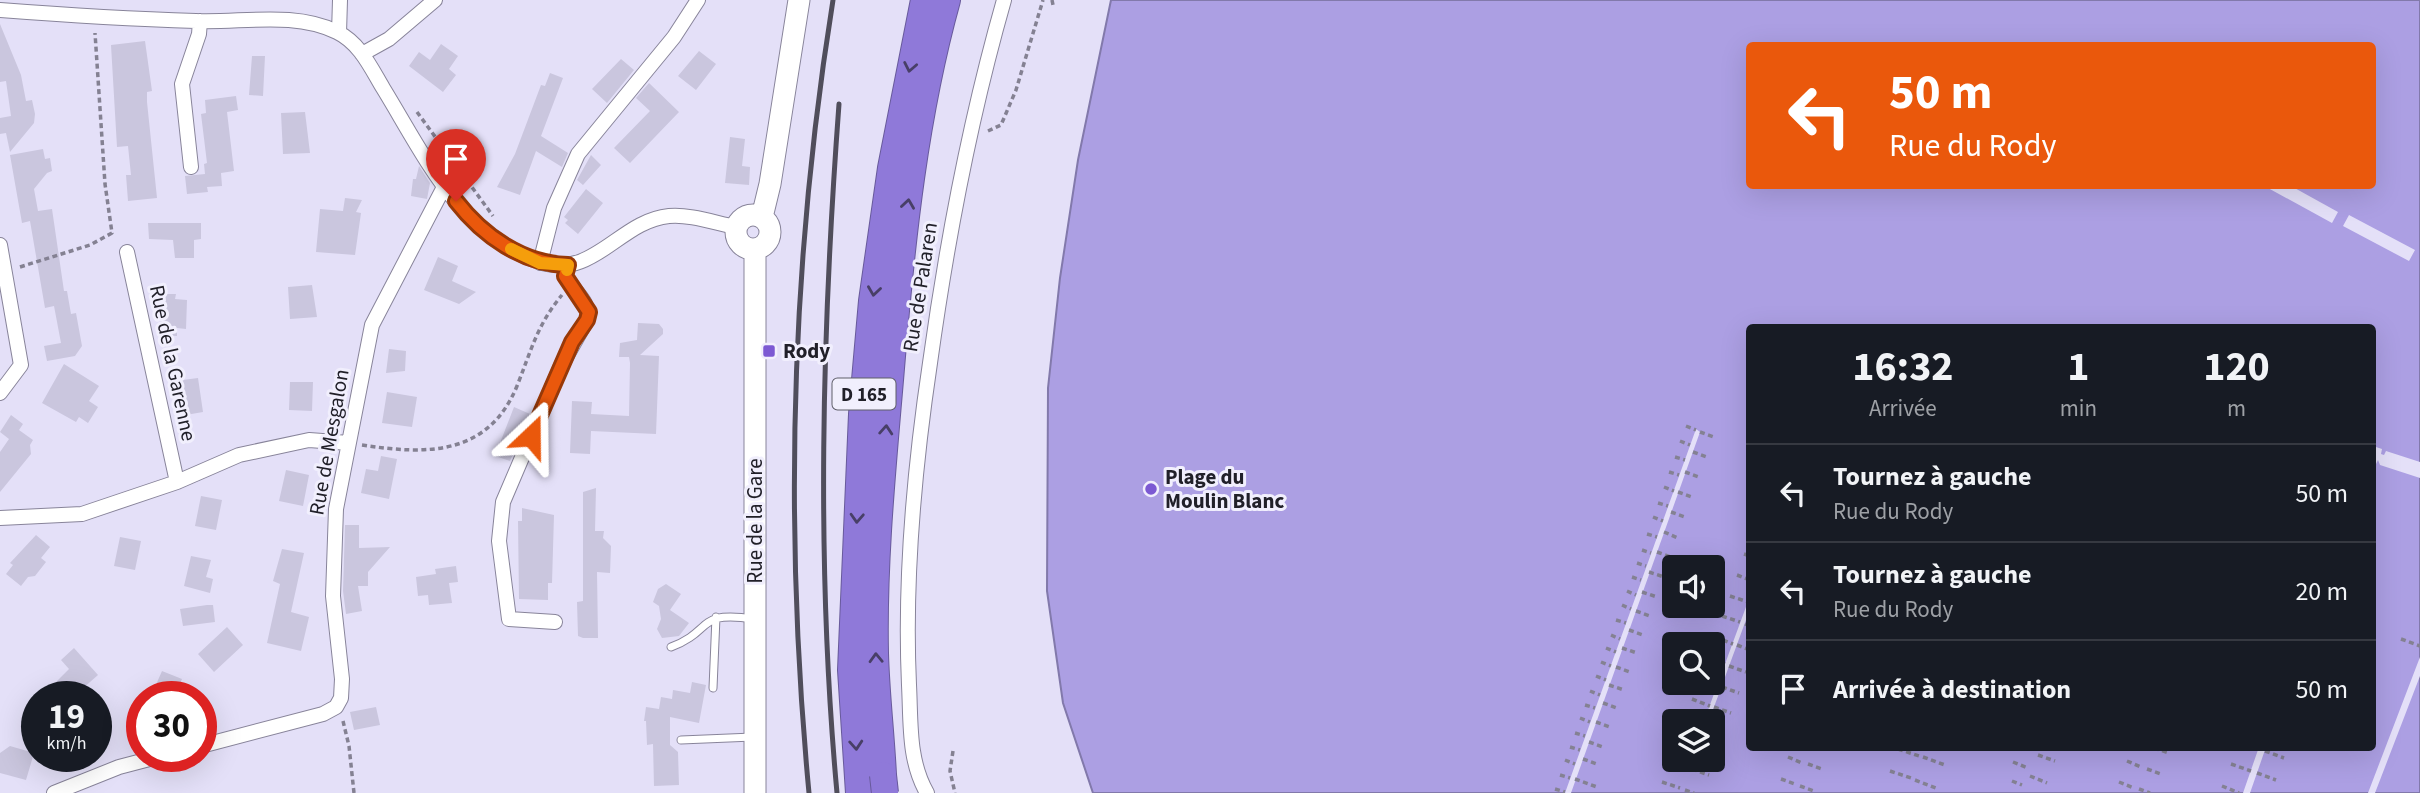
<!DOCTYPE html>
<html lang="fr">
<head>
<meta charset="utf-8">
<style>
  body { margin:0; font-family:"Source Sans 3",sans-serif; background:#242831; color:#f1f3f6; height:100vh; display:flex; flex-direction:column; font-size:26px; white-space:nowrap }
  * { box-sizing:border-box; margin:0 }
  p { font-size:23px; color:#9ea1a6 }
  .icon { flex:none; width:38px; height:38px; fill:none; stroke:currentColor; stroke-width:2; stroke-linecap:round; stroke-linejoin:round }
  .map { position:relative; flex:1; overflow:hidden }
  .details { position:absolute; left:1746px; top:324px; width:630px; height:427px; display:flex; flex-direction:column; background:#171b24; border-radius:7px; box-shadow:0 7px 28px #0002 }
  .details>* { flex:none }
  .guide { position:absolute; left:1746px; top:42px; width:630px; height:147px; border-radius:7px; box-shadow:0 7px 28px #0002; background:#ea580c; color:#fff; overflow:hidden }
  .controls { position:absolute; left:1662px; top:555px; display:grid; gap:14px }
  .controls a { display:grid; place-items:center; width:63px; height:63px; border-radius:7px; background:#171b24; box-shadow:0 7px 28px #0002; font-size:35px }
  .speed { position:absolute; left:21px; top:681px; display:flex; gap:14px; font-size:35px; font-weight:700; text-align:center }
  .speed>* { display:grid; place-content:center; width:91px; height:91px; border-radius:50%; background:#171b24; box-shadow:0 7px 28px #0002; line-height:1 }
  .speed small { font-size:18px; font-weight:400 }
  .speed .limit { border:10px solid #d22; background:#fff; color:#111 }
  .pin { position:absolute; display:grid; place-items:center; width:60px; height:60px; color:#fff; margin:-72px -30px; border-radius:50% 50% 50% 0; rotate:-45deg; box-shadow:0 0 7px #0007 }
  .pin .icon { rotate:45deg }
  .me { position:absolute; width:77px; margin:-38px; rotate:23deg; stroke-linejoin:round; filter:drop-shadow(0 0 5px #0008) }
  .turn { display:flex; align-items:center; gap:24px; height:147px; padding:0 28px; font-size:32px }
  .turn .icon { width:91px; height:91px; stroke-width:2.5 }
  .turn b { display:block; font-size:49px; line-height:60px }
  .eta { display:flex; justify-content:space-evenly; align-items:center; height:119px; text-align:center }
  .eta b { font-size:42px; font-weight:700; line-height:49px }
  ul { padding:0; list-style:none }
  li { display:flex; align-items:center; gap:21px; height:98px; padding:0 28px; border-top:2px solid #363941 }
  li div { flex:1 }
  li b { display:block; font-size:26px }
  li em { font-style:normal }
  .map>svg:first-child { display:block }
</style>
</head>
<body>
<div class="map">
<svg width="2420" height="793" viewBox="0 0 2420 793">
  <rect width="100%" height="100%" fill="#e4e0f8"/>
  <path fill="#ac9fe3" stroke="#8279ab" stroke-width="2" fill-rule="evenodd" d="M 1111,0 L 2420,0 L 2420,793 L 1093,793 L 1063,703 L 1047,591 L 1048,388 L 1060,278 L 1078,160 ZM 1750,46 L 2373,46 L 2373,186 L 1750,186 ZM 1750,327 L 2373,327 L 2373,747 L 1750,747 ZM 1675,567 L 1713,567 L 1713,606 L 1675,606 ZM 1675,644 L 1713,644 L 1713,682 L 1675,682 ZM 1675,721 L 1713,721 L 1713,760 L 1675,760 Z"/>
  <path fill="#e4e0f8" d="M 2269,186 L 2291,186 L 2338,212 L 2332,223 L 2268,188 Z
    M 2349,215 L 2415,250 L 2409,261 L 2343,226 Z
    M 1696,429 L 1700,432 L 1571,793 L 1565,793 Z
    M 2373,446 L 2382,449 L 2381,454 L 2384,455 L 2386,451 L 2420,462 L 2420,478 L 2380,465 L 2378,460 L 2376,464 L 2373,463 Z
    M 1750,596 L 1750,609 L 1714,707 L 1709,721 L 1704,721 Z
    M 2420,657 L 2420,676 L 2375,793 L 2368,793 Z
    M 2259,747 L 2266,747 L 2250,793 L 2243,793 Z"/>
  <path fill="#cac6de" d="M 0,24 L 21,75 L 26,101 L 32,100 L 35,114 L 34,123 L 10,152 L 6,133 L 0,134 L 0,118 L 11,116 L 6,81 L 0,82 Z
    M 145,41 L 152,91 L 147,92 L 147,102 L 157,198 L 128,201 L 126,175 L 131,175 L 128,146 L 117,147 L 111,45 Z
    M 441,44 L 458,56 L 449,69 L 456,75 L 443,92 L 409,66 L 419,52 L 430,60 Z
    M 699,51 L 716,64 L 696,90 L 678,76 Z
    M 252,56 L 265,56 L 263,96 L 249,95 Z
    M 621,59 L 634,70 L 607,103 L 592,89 Z
    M 550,73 L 563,78 L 541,136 L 568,153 L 562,167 L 536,151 L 520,195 L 497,187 L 515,154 L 541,85 L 545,86 Z
    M 649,83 L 679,112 L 630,163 L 614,148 L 650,111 L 636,98 Z
    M 236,96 L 238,110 L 227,112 L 234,171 L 221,173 L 222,186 L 207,187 L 208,192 L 187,194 L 185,176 L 205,174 L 204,164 L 207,163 L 201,114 L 206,113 L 205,100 Z
    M 305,112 L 310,153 L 283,154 L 281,113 Z
    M 730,137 L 745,139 L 742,166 L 750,167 L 749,185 L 725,183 Z
    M 43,149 L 45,159 L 50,158 L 52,171 L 47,173 L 34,189 L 38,211 L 52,209 L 64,291 L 67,291 L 71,314 L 76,313 L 82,346 L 75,356 L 47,361 L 44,346 L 61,343 L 54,306 L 45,308 L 30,221 L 22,223 L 10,155 Z
    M 591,155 L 601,165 L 583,185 L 577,180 Z
    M 419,166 L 430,183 L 427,199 L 411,196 L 413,179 L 416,179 Z
    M 586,189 L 603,203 L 578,234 L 565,223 L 568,220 L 564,217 Z
    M 345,198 L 362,200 L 356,212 L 361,213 L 355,255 L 316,252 L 320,209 L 343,211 Z
    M 148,223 L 201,223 L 201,239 L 194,240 L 194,258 L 175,258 L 173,240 L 149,239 Z
    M 438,257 L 458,266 L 452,281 L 476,292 L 459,304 L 424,290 Z
    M 312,285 L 317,317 L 290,319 L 288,287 Z
    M 162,294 L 176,294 L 175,299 L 187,300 L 186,329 L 177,328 L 177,336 L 160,335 Z
    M 638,323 L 659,324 L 663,329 L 663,334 L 640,355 L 659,356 L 656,434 L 591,431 L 590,454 L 570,453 L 572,401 L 592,402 L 591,414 L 629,416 L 630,363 L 629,357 L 619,357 L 620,343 L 637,340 Z
    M 389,349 L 406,351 L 405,371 L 386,373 Z
    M 64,364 L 99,386 L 89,401 L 98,407 L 88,423 L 79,417 L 76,422 L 42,403 Z
    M 198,378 L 203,412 L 180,416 L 175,381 Z
    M 290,382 L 313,382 L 312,411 L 289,410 Z
    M 387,392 L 417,397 L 412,427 L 382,423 Z
    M 514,407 L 530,414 L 510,461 L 495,456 Z
    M 11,415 L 23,424 L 19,430 L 33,440 L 30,445 L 31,454 L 0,492 L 0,452 L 9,439 L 0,432 Z
    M 381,456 L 397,459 L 389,499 L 361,493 L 366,469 L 378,471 Z
    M 286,470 L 309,475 L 303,506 L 279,501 Z
    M 596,488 L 595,531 L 604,531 L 603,538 L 611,546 L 610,573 L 597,572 L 598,638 L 583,638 L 578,636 L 577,602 L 583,601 L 583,492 Z
    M 201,496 L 222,500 L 216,530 L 195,526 Z
    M 522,508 L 554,515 L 552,583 L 548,583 L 548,600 L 519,599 L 518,521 L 522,521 Z
    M 345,525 L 359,525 L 359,548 L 390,547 L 368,572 L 368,586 L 358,586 L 362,611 L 346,614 L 343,591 Z
    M 36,535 L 50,547 L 41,558 L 46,562 L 35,576 L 28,577 L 21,586 L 6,574 L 13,565 L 10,563 Z
    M 120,537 L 141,541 L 135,570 L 114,566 Z
    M 282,549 L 304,553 L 291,612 L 309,617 L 301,651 L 267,643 L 280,584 L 273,581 Z
    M 191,556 L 211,560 L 206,577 L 213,579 L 210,593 L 184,586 Z
    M 456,566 L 458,582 L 449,583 L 452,603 L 429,605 L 428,595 L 418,596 L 416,577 L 436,574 L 435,569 Z
    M 666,584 L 681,594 L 670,610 L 689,623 L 679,636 L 662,638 L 657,629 L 661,619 L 659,606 L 653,602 L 658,589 Z
    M 207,605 L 213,605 L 215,622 L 183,626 L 180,609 Z
    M 227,627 L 243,645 L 214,672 L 198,654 Z
    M 74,648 L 98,675 L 74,696 L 66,696 L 55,683 L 69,669 L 61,660 Z
    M 162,671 L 182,679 L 175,696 L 151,696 Z
    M 692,682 L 706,685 L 699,723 L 670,717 L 670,745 L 678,752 L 679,785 L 654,786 L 653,744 L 647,745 L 646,721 L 644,721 L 646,707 L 659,709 L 661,697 L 672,699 L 673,690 L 690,693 Z
    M 376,707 L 380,725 L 354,730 L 350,712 Z
    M 10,746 L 34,753 L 26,780 L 0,773 L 0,753 Z"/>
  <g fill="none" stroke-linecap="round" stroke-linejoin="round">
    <g stroke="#88849a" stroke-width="9">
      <path id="lane" d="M 671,647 C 714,631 695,610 754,619
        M 713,688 L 716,617
        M 681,740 L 753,737"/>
    </g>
    <g stroke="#88849a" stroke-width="16">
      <path id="street" d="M 0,10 C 65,15 130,19 196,21 C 242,23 294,11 337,32 C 360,43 371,68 383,88 C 423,153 461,237 539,262 C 594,280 619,221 669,216 C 690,214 715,223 736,227
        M 339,33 L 340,0
        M 362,54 L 389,39 L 435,0
        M 191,167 L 182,84 L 199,34 L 200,21
        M 0,245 L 21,365 L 0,393
        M 127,252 L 177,482
        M 540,263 L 554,208 L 578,154 L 674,37 L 698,0
        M 0,518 L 82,514 L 177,482 L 239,455 L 309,440 L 349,443
        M 555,622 L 509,619 L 499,541 L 503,502 L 561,366 L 587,320 C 591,301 574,292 565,276 L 568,265
        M 201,746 L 323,714 L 336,707 L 341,698 L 342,679 L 333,596 L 336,509 L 372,325 L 444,187
        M 54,793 L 119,767 L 161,756
        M 927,793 C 908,760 911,722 909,685 C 904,577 914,470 930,363 C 947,240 970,119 1004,0"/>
    </g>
    <g stroke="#88849a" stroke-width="23">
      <path id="secondary" d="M736 232a17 17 0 1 1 34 0a17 17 0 1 1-34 0Z
        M 762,217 L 770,184 L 799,0
        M 755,793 L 755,249"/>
    </g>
    <g stroke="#685a9b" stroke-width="28">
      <path id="highway" d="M 883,775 C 881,734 876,693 875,653 C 873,554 884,454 892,356 C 902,237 915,115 947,0
        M 859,793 L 851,670 L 862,414 L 872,301 L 891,168 L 924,0"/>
    </g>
    <path stroke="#848192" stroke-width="3.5" stroke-dasharray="5 3.5" stroke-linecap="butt" d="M 1052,0 L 1053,5
      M 417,112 L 493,216
      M 988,131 L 1001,125 L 1016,90 L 1043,0
      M 20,267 L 90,245 L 112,233 L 105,184 L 95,33
      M 1686,426 L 1696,430
      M 1700,432 L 1714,437
      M 1680,441 L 1690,445
      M 362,445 C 427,455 488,456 517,386 C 531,351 537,325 562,295
      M 1693,452 L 1707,457
      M 1675,457 L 1685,460
      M 1669,472 L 1679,475
      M 1685,472 L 1699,477
      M 1664,487 L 1674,491
      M 1678,492 L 1692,497
      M 1658,503 L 1668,506
      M 1671,512 L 1685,517
      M 1653,517 L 1663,521
      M 1664,532 L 1678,538
      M 1647,534 L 1657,537
      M 1642,550 L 1651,553
      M 1657,552 L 1671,557
      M 1744,554 L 1750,556
      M 1637,563 L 1646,566
      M 1649,572 L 1664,577
      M 1737,575 L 1750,580
      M 1632,577 L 1641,580
      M 1627,591 L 1636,595
      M 1642,592 L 1657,597
      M 1730,596 L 1748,602
      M 1622,605 L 1631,609
      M 1636,611 L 1650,616
      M 1722,616 L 1740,622
      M 1616,620 L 1626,623
      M 1745,624 L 1750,626
      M 1629,630 L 1643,635
      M 1611,635 L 1620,639
      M 1715,637 L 1733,644
      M 2401,639 L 2420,646
      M 1737,645 L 1750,650
      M 1606,648 L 1616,652
      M 1622,648 L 1637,653
      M 1713,660 L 1725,664
      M 1601,662 L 1611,666
      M 1729,666 L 1746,672
      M 1616,667 L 1630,672
      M 1596,676 L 1606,680
      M 1710,682 L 1718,685
      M 1609,685 L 1624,690
      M 1722,687 L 1739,693
      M 1590,691 L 1600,695
      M 1692,699 L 1710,706
      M 1603,703 L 1617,708
      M 1585,705 L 1595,708
      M 1714,707 L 1731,713
      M 1580,718 L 1590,722
      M 1685,720 L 1688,721
      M 343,721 L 349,746 L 354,793
      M 1596,722 L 1610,727
      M 1713,730 L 1724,734
      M 1575,733 L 1585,736
      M 1589,742 L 1603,747
      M 1570,747 L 1580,750
      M 1827,747 L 1829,748
      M 2032,747 L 2035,748
      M 2254,747 L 2259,749
      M 2154,748 L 2169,753
      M 1898,749 L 1919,756
      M 953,751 L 950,771 L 955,793
      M 2265,751 L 2284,758
      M 1713,753 L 1716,754
      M 2038,755 L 2055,761
      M 1788,757 L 1802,763
      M 1923,757 L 1945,765
      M 1583,759 L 1597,764
      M 1565,760 L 1575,764
      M 1670,760 L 1688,767
      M 2127,761 L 2141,767
      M 2013,762 L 2028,768
      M 1808,764 L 1822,769
      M 2231,764 L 2251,771
      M 1692,769 L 1709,775
      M 2147,769 L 2161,774
      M 1890,771 L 1911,778
      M 2257,773 L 2276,780
      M 1560,775 L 1570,778
      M 2030,776 L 2047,783
      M 1575,779 L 1597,787
      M 1781,779 L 1795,784
      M 1915,780 L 1936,788
      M 2012,781 L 2022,785
      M 1662,782 L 1680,788
      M 2119,782 L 2134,788
      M 1800,786 L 1814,791
      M 2222,786 L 2239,793
      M 1555,789 L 1565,792
      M 2139,789 L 2150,793
      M 1685,790 L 1694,793"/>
    <use href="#lane" stroke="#fff" stroke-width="7"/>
    <use href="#street" stroke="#fff" stroke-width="14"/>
    <use href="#secondary" stroke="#fff" stroke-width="21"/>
    <use href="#highway" stroke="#8f79d9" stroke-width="26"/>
    <path stroke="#504e5b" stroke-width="5" d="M 809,793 C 784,529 791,261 833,0
      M 837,793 C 816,565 822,332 839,104"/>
    <g stroke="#685a9b" stroke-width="28" stroke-linecap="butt">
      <path id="highway-bridge" d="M 883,775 L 885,793"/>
    </g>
    <use href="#highway-bridge" stroke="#8f79d9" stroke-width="26"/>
  </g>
  <defs><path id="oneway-chevron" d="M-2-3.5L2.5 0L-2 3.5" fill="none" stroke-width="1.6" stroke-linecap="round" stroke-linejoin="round" transform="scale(1.75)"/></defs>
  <g stroke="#483f67">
    <use href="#oneway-chevron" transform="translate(910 67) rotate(101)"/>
    <use href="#oneway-chevron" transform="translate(908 204) rotate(-82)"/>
    <use href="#oneway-chevron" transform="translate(874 291) rotate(98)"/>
    <use href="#oneway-chevron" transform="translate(886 430) rotate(-86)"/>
    <use href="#oneway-chevron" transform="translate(857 518) rotate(93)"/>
    <use href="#oneway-chevron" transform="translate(876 658) rotate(-92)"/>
    <use href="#oneway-chevron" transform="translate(856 745) rotate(86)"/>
  </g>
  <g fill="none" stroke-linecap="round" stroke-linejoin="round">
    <g stroke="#983908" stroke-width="18">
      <path id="route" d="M 456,201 C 483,236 523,264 568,265 L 565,276 L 589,312 L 587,320 L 572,342 L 531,436"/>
    </g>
    <use href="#route" stroke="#ea580c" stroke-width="12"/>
    <path stroke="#f59e0b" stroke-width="12" d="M 511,249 L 540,263 L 568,265 L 567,270"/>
  </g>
  <g fill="#7c59d3" stroke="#f1effd" stroke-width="2.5">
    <rect x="762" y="344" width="14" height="14" rx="3.5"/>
    <circle cx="1151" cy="489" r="7"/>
  </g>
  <g text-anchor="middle" stroke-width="6" stroke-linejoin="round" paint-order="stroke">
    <rect fill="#f1effd" stroke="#5f5e69" stroke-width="2" x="832.5" y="378.5" width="63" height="31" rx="5"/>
    <g font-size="19" font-weight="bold" fill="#212029">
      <text x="864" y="401">D 165</text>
    </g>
    <g font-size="21" fill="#212029" stroke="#f1effd">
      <text transform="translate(920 287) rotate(-81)" y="7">Rue de Palaren</text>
      <text transform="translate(173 363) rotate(78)" y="7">Rue de la Garenne</text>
      <text transform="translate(329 442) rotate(-80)" y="7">Rue de Mesgalon</text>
      <text transform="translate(755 521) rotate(-90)" y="7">Rue de la Gare</text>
    </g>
    <g font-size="21" font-weight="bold" fill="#212029" stroke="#f1effd" text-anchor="start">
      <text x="783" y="358">Rody</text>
      <text x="1165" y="484">Plage du<tspan x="1165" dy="24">Moulin Blanc</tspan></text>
    </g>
  </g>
</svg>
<div class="controls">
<a><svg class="icon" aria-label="sound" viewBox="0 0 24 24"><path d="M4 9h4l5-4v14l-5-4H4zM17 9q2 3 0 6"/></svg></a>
<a><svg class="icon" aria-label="search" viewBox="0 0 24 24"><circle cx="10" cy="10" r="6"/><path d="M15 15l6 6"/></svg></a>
<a><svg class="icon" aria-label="layers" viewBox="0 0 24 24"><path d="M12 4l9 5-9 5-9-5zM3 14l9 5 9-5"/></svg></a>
</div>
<div class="speed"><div>19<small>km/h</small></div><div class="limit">30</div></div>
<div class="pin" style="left:456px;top:201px;background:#d93025"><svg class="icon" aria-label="arrive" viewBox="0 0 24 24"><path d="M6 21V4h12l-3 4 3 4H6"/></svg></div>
<svg class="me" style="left:531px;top:436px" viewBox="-20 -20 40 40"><path d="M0-17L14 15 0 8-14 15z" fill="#ea580c" stroke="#fff" stroke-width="4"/></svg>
<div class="guide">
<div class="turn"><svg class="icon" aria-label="left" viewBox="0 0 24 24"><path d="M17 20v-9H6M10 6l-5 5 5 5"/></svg><div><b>50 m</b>Rue du Rody</div></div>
</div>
<section class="details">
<div class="eta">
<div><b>16:32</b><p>Arrivée</p></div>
<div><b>1</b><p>min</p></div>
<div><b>120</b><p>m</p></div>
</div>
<ul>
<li><svg class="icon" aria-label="left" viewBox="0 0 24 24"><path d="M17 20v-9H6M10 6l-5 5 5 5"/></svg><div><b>Tournez à gauche</b><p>Rue du Rody</p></div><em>50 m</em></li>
<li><svg class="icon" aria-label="left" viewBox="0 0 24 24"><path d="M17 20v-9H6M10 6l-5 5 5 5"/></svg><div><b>Tournez à gauche</b><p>Rue du Rody</p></div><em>20 m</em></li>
<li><svg class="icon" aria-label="arrive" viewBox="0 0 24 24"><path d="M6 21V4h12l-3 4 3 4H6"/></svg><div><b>Arrivée à destination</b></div><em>50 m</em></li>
</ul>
</section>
</div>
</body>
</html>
